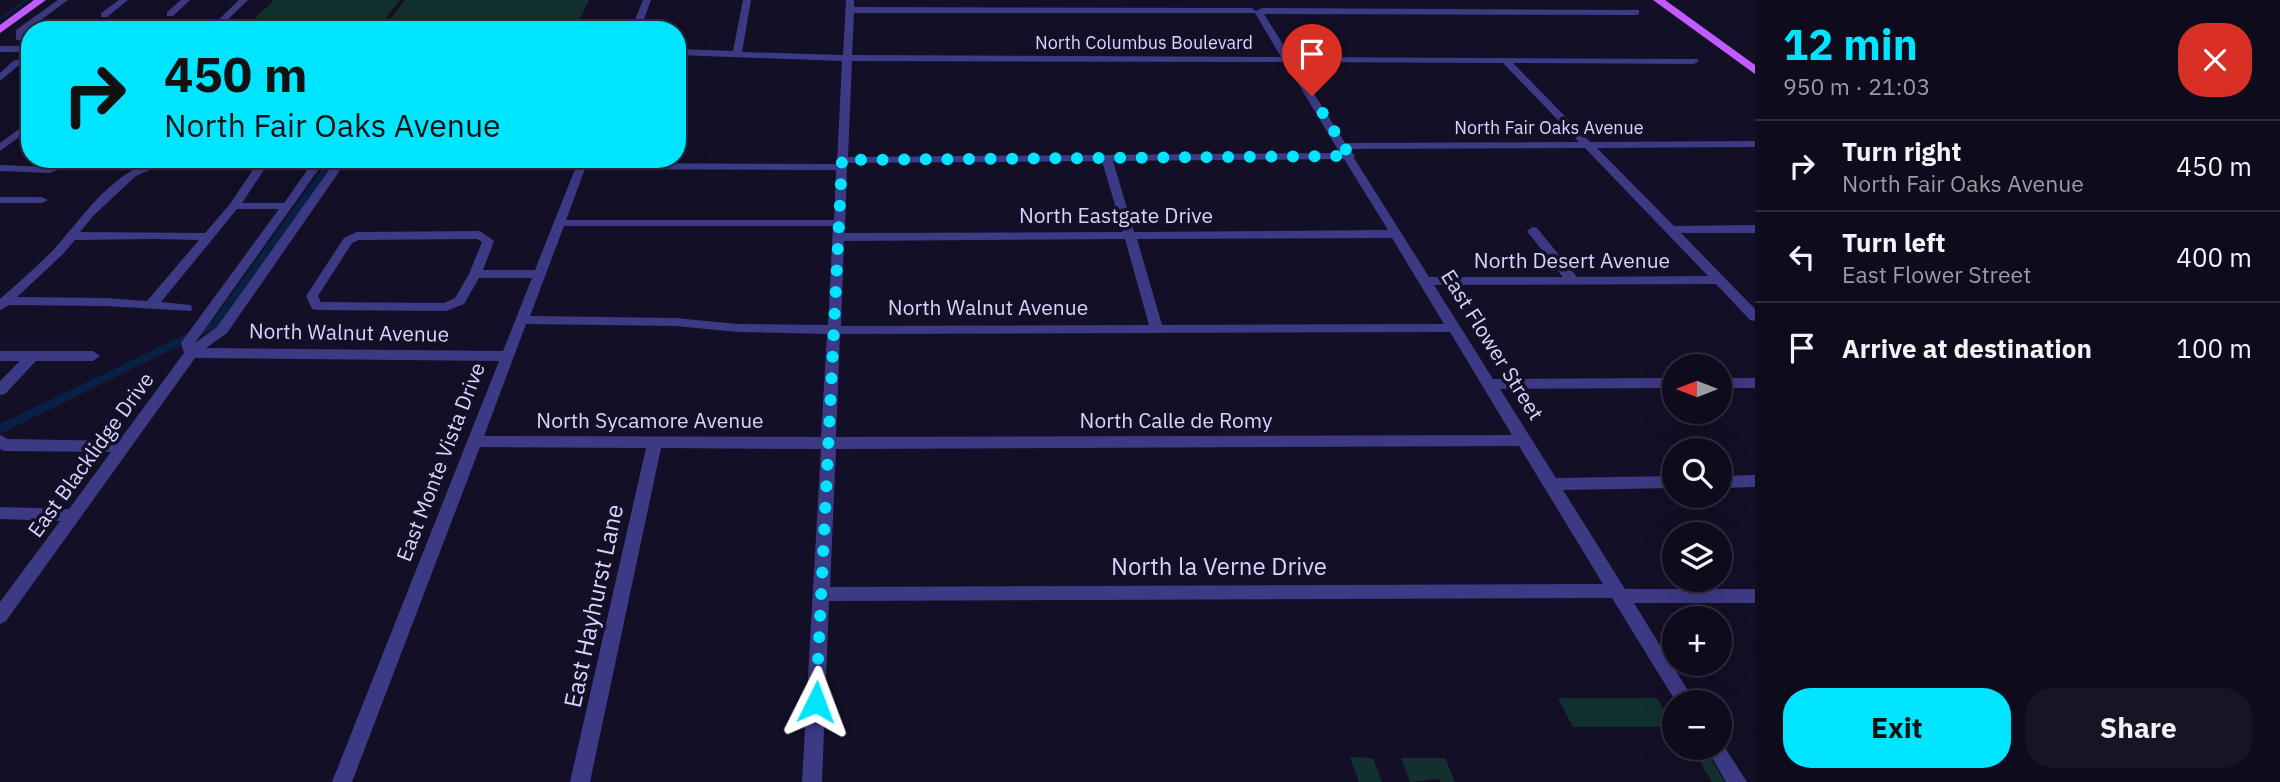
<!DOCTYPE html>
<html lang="en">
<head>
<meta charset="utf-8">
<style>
  body { margin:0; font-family:"IBM Plex Sans",sans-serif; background:#171425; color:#f1f3f6; height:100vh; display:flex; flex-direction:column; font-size:26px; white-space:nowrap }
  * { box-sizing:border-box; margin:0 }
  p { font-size:23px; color:#9b9ba3 }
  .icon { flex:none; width:38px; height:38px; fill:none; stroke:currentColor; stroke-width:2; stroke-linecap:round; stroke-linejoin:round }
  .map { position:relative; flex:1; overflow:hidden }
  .side { display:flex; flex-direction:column; background:#0e0b1c; width:525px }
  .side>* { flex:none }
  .guide { position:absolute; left:21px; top:21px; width:665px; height:147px; border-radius:28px; box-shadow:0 7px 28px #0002,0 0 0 2px #2e2b3b; background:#00e5ff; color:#111; overflow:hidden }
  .needle { width:46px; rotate:270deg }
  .buttons { position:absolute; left:1662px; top:354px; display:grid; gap:14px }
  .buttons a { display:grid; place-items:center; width:70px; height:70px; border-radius:50%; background:#0e0b1c; box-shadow:0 7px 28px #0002,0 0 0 2px #2e2b3b; font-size:35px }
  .pin { position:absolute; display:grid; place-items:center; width:60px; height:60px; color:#fff; margin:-72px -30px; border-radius:50% 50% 50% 0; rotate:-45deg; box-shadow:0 0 7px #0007 }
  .pin .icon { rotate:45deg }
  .me { position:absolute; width:77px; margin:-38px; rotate:3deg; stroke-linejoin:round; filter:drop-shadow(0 0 5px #0008) }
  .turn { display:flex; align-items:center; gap:24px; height:147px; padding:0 28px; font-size:32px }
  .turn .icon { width:91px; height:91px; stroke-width:2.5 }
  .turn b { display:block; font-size:49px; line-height:60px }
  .round { display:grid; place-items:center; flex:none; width:74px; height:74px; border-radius:28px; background:#171425 }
  .head { display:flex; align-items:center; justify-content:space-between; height:119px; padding:0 28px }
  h1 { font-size:42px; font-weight:800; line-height:52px; color:#00e5ff }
  .primary-button { display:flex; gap:14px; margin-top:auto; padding:14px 28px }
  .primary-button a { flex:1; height:80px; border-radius:28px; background:#00e5ff; color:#111; font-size:28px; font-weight:800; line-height:80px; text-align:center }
  .primary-button a+a { background:#171425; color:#f1f3f6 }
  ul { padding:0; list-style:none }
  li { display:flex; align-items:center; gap:21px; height:91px; padding:0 28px; border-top:2px solid #2e2b3b }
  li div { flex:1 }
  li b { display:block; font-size:26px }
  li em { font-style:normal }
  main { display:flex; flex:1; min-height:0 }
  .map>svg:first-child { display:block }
</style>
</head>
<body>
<main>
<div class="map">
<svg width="1755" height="782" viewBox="0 0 1755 782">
  <rect width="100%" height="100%" fill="#130f26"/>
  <path fill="#12302f" d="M 274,0 L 400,0 L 377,30 L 242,30 Z
    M 405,0 L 589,0 L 575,30 L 382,30 Z
    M 1558,698 L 1657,698 L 1674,727 L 1573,727 Z
    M 1691,747 L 1704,747 L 1725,782 L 1712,782 Z
    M 1350,757 L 1373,758 L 1382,782 L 1359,782 Z
    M 1401,758 L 1445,758 L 1455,782 L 1441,782 L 1439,779 L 1410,782 Z"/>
  <path fill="#0a1f44" d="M 329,159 L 339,159 L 218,327 L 0,434 L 0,424 L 184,335 L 215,317 Z"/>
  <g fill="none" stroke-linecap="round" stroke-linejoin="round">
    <path stroke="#0a1f44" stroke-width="2.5" d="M 0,19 L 27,0"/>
    <path fill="#3d3a85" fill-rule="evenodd" d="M 58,0 L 68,0 L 23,33 L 23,35 L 30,35 L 30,41 L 16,40 L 16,30 Z
      M 119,0 L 128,0 L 107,17 L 101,17 L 101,13 Z
      M 181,0 L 190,0 L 173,16 L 167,16 L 167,12 Z
      M 239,0 L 248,0 L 217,30 L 208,30 Z
      M 643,0 L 651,0 L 640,30 L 631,30 Z
      M 743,0 L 751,0 L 742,52 L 843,55 L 846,0 L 854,0 L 854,7 L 1252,8 L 1256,11 L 1262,8 L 1639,10 L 1639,14 L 1636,15 L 1264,14 L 1291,57 L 1697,59 L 1699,61 L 1694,64 L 1513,63 L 1590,142 L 1755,141 L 1755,147 L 1597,148 L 1674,226 L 1755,225 L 1755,233 L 1681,233 L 1755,309 L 1755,321 L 1750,320 L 1716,284 L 1434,285 L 1493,379 L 1675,378 L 1675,388 L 1500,389 L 1556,478 L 1675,476 L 1675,488 L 1563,490 L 1625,589 L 1755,589 L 1755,603 L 1634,603 L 1695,702 L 1676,702 L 1612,598 L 829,601 L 822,782 L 802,782 L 821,449 L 661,448 L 590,782 L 570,782 L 646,448 L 480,447 L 352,782 L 332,782 L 499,361 L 195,358 L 6,621 L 0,624 L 0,602 L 60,521 L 0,519 L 0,507 L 69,509 L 111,452 L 5,451 L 0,449 L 0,435 L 8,439 L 119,441 L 184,353 L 181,343 L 183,340 L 279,209 L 237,209 L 161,302 L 191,305 L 192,308 L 191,311 L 105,306 L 9,305 L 0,310 L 0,299 C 19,282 39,265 56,247 C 89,210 120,159 175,159 L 136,176 L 94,215 L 80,232 L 205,233 L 230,204 L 260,159 L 271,159 L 242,203 L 284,203 L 315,159 L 326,159 L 195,343 L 217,327 L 337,159 L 348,159 L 227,333 L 206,348 L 503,351 L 532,278 L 479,278 L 464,304 L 446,311 L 317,310 L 312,309 L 306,296 L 344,238 L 357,232 L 480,231 L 494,241 L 483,270 L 535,270 L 579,159 L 589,159 L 588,163 L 837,164 L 842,61 L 677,55 L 677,49 L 733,51 ZM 854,13 L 1255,13 L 1281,57 L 852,55 ZM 852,61 L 1285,62 L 1340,153 L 848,157 ZM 1294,62 L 1503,63 L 1579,142 L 1345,143 ZM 1585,148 L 1708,276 L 1577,277 L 1537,228 L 1533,227 L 1527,231 L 1563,277 L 1429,277 L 1354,158 L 1355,156 L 1349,149 ZM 1344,159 L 1388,230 L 1134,232 L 1113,161 ZM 1102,161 L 1123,232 L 845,233 L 847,163 ZM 585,169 L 836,170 L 834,220 L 566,220 ZM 564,226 L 833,226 L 828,325 L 738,324 L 675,318 L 530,316 ZM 1392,238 L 1444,324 L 1162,325 L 1137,239 ZM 155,239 L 199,240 L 147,301 L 105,298 L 17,297 L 63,254 L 75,240 ZM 477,239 L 482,242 L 469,274 L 455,298 L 444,303 L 321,302 L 318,296 L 352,243 L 359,240 ZM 1125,239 L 1149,325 L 841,326 L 844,241 ZM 526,324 L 675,326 L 738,332 L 827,334 L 821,437 L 484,436 ZM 1450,332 L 1512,435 L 836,437 L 840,334 ZM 1519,446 L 1603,584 L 830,587 L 836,449 Z
      M 0,46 L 30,46 L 30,52 L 0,52 Z
      M 30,56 L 30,62 L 19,65 L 0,81 L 0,73 L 13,61 Z
      M 30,121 L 30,129 L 0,151 L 0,143 Z
      M 69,159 L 84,159 L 50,173 L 0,171 L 0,165 L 49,167 Z
      M 0,197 L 42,197 L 48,200 L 42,203 L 0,203 Z
      M 0,351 L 93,351 L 100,356 L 93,361 L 36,361 L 5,394 L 0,395 L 0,381 L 20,361 L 0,361 Z
      M 1720,378 L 1755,378 L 1755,388 L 1720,388 Z
      M 1755,475 L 1755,487 L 1720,488 L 1720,476 Z
      M 1720,740 L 1747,782 L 1726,782 L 1706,747 L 1720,747 Z"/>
    <path fill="#c25bff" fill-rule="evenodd" d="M 34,0 L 46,0 L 0,33 L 0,25 Z
      M 1653,0 L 1665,0 L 1755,65 L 1755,74 Z"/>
  </g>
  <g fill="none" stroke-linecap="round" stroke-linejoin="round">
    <path stroke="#00e5ff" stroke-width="12" stroke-dasharray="0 21.6" d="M 816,702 L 842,160 L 1350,156 L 1312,96"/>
  </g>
  <g text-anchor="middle" stroke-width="7" stroke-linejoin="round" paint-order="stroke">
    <g font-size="18" fill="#d9d4ff" stroke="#130f26">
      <text x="1144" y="49">North Columbus Boulevard</text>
      <text x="1549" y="134">North Fair Oaks Avenue</text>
    </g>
    <g font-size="21" fill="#d9d4ff" stroke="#130f26">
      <text x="1116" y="223">North Eastgate Drive</text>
      <text x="1572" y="268">North Desert Avenue</text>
      <text x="988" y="315">North Walnut Avenue</text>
      <text transform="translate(349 333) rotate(1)" y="7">North Walnut Avenue</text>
      <text transform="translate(1492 345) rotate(58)" y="7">East Flower Street</text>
      <text x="650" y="428">North Sycamore Avenue</text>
      <text x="1176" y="428">North Calle de Romy</text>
      <text transform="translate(91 455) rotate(-54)" y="7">East Blacklidge Drive</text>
      <text transform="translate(441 462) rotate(-69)" y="7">East Monte Vista Drive</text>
    </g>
    <g font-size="24" fill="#d9d4ff" stroke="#130f26">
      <text x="1219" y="575">North la Verne Drive</text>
      <text transform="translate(594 606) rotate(-78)" y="8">East Hayhurst Lane</text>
    </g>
  </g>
</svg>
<div class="buttons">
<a><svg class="needle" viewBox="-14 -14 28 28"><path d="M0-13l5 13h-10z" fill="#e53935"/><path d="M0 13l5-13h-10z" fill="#9b9ba3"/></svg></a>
<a><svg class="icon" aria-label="search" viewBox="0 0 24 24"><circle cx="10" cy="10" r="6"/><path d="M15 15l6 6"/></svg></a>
<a><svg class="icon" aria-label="layers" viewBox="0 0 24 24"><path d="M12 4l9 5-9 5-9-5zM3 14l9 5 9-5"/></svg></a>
<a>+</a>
<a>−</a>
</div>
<div class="pin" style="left:1312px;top:96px;background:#d93025"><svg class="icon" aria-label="arrive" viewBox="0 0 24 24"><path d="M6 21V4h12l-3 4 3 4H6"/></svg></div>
<svg class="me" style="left:816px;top:702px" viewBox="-20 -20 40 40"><path d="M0-17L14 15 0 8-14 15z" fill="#00e5ff" stroke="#fff" stroke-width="4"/></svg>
<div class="guide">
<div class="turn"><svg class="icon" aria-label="right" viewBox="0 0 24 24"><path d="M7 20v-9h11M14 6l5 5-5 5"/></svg><div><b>450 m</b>North Fair Oaks Avenue</div></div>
</div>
</div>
<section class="side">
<div class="head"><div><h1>12 min</h1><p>950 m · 21:03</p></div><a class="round" style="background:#d93025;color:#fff"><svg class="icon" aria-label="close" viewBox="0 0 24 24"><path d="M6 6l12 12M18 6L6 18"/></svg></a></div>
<ul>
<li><svg class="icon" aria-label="right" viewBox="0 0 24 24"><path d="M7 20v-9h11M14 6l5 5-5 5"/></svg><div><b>Turn right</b><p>North Fair Oaks Avenue</p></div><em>450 m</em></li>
<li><svg class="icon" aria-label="left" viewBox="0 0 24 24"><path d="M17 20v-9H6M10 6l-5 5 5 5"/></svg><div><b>Turn left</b><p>East Flower Street</p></div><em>400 m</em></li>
<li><svg class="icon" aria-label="arrive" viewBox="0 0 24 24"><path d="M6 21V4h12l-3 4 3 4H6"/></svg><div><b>Arrive at destination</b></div><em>100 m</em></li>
</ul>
<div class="primary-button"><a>Exit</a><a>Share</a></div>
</section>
</main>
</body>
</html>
